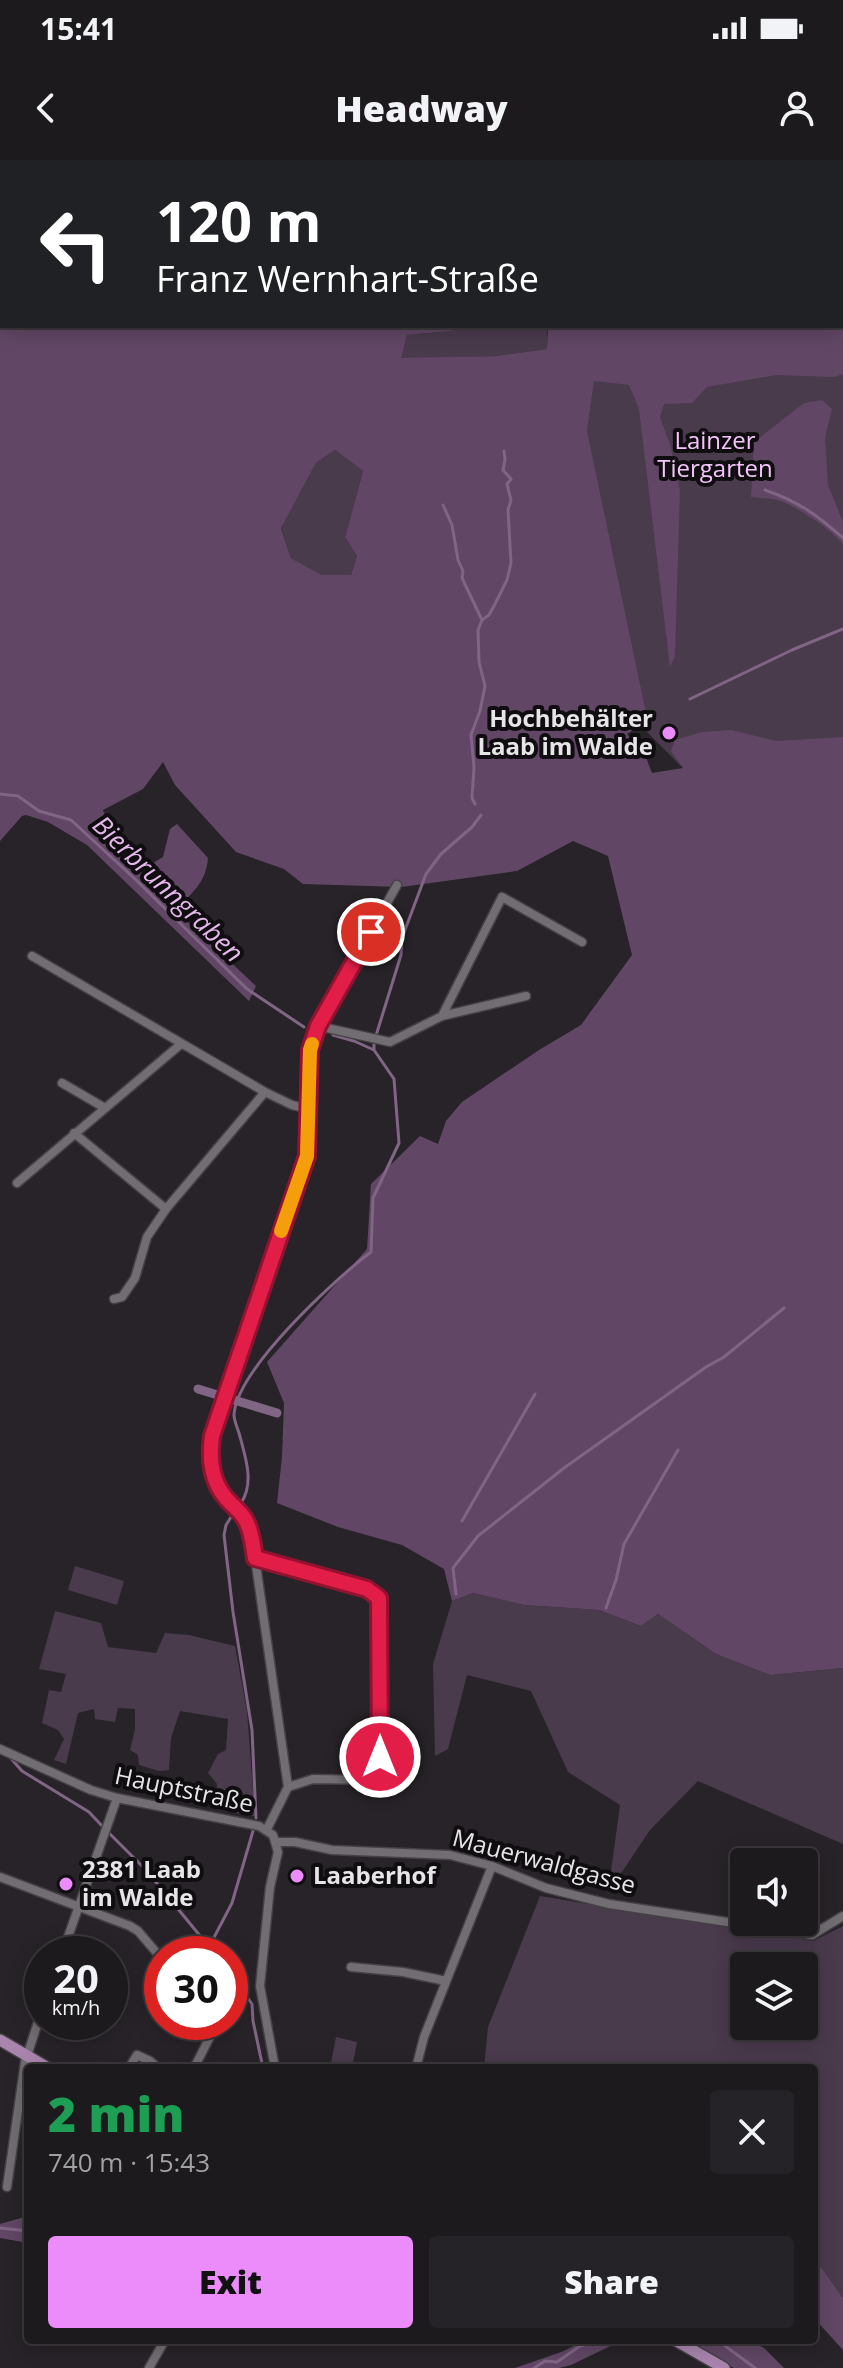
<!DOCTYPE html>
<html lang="en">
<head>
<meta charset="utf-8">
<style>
  body { margin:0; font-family:"Open Sans",sans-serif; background:#252327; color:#f1f3f6; height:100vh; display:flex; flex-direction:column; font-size:30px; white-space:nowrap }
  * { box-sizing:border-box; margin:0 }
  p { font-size:26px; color:#a0a1a4 }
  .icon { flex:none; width:44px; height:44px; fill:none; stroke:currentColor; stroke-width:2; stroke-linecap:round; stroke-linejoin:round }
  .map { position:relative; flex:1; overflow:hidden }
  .details { position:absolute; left:24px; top:1904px; width:794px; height:280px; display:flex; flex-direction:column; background:#1d1a1e; border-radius:8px; box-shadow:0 4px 20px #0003,0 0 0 2px #3b383c }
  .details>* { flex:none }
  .banner { position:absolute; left:0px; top:0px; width:844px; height:168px; box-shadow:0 4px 20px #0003,0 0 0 2px #3b383c; background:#202124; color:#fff; overflow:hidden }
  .buttons { position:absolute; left:730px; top:1688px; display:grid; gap:16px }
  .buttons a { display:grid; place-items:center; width:88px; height:88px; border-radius:8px; background:#1d1a1e; box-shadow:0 4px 20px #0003,0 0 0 2px #3b383c; font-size:40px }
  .speed { position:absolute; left:24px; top:1776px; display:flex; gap:16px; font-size:40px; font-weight:700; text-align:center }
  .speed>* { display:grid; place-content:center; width:104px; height:104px; border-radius:50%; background:#1d1a1e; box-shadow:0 4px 20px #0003,0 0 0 2px #3b383c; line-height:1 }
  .speed small { font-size:20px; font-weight:400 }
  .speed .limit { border:12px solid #d22; background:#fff; color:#111 }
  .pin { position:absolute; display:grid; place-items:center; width:68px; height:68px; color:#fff; margin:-34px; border:4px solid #fff; border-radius:50%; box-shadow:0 2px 8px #0007 }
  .me { position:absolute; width:88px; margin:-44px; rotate:0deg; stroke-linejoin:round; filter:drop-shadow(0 0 6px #0008) }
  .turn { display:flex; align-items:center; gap:28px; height:168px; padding:0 24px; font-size:36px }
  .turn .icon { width:104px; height:104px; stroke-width:2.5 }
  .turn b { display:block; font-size:56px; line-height:68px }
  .round { display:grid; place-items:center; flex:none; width:84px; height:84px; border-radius:8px; background:#252327 }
  .headline { display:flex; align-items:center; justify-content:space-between; height:136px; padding:0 24px }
  h1 { font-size:48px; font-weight:800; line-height:60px; color:#1e9e55 }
  .cta { display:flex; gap:16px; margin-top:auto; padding:16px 24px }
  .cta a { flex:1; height:92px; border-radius:8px; background:#ec8cfa; color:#111; font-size:32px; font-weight:800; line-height:92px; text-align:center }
  .cta a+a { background:#252327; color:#f1f3f6 }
  .status { display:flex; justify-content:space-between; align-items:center; height:56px; padding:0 40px; background:#1d1a1e; direction:ltr }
  .status svg { height:22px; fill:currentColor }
  header { display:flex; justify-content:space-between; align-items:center; height:104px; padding:0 24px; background:#1d1a1e; font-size:36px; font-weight:800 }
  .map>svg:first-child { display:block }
</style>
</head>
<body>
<div class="status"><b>15:41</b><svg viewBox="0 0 49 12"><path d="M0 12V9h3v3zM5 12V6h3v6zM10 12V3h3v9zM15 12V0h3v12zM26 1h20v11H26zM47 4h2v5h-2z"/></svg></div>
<header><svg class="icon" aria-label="back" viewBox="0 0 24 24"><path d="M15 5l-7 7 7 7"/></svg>Headway<svg class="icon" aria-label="person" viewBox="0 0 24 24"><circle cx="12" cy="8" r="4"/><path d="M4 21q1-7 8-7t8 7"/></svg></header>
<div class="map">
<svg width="843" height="2208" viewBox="0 0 843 2208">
  <rect width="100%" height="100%" fill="#272328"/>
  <path fill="#493a4c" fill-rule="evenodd" d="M 843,0 L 843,769 L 647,572 L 642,562 L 577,263 L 600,166 L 842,166 Z
    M 469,166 L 544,166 L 547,171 L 548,189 L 495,196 L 400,199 L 407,175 L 451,171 Z
    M 335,290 L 363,311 L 345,377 L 357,396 L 351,415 L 322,415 L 291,398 L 281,367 L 316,303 Z
    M 75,1406 L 124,1421 L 117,1445 L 68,1430 Z
    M 473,1433 L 524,1445 L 599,1450 L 641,1466 L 658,1454 L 716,1494 L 770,1515 L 843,1508 L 843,1684 L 698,1621 L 650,1670 L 608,1733 L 620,1645 L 568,1612 L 531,1531 L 467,1515 L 448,1589 L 435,1596 L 433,1504 L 452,1441 Z
    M 55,1451 L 101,1463 L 108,1487 L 156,1493 L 165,1473 L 189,1475 L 235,1486 L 247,1551 L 255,1656 L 217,1650 L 217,1624 L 208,1613 L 218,1594 L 226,1590 L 228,1559 L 180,1551 L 171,1578 L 169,1610 L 159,1611 L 139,1605 L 138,1595 L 130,1590 L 135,1569 L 135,1549 L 118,1548 L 115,1562 L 95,1559 L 94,1549 L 78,1553 L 66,1604 L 54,1600 L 64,1579 L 58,1570 L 42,1563 L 49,1530 L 61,1532 L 66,1514 L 39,1509 Z
    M 540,1736 L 813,1781 L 843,1766 L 843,2138 L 814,2097 L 814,1908 L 484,1908 L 488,1867 ZM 744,1806 L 804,1806 L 804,1866 L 744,1866 Z
    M 336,1877 L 357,1882 L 352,1908 L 330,1908 Z"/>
  <path fill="#614765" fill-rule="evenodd" d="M 0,0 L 843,0 L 843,214 L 835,217 L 776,215 L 707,227 L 692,243 L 664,244 L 660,257 L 671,287 L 680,331 L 675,496 L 670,507 L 639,249 L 629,225 L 594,221 L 587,271 L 646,553 L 646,562 L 627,574 L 645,595 L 652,613 L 683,608 L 671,591 L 675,580 L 702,572 L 731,570 L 777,581 L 843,577 L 843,1508 L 770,1515 L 716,1494 L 658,1454 L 641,1466 L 599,1450 L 524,1445 L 473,1433 L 452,1441 L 444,1409 L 402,1385 L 338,1367 L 277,1343 L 282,1297 L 284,1243 L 267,1202 L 367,1089 L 371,1024 L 420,976 L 438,984 L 446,961 L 462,942 L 539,890 L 581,865 L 632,795 L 608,696 L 573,681 L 517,711 L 402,727 L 303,724 L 284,709 L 236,692 L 175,625 L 163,602 L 143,629 L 103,650 L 107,663 L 140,702 L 153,703 L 163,697 L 170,669 L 177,664 L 208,698 C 206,723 192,733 175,750 L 256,826 L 249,841 L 87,685 L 48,662 L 26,655 L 22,656 L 0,681 ZM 2,2 L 842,2 L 842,166 L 544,166 L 548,171 L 547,189 L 495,196 L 401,198 L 407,175 L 451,171 L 469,166 L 2,166 ZM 335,290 L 363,311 L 345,377 L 357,396 L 351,415 L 322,415 L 291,398 L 281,368 L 316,303 Z
    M 822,240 L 832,249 L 825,278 L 828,325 L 843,362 L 843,384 C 831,369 795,345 777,340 C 769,338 759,338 751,337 L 754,282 L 804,243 Z
    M 28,2056 L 28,2083 L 0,2078 L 0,2064 Z
    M 814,2097 L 843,2138 L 843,2190 L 814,2158 Z
    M 585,2180 L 623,2180 L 571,2205 L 559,2208 L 515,2208 L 564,2191 Z
    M 685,2180 L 748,2180 L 764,2188 L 784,2208 L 734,2208 Z"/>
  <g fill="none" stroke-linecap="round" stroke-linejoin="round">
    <path stroke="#816585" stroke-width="3" d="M 765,330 C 799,342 816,354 843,378
      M 443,345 L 452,365 L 458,400 L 463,411 L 462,418 L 482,460
      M 690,539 L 792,490 L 843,469
      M 0,634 L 18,636 L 39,651 L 71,660 L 134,718 L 247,829 L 304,867
      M 475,644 L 472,638 L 474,607 L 471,575 L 480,551 L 485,526 L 479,502 L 478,470 L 482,460 L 489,455 L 495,444 L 507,420 L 511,403 L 508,350 L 511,340 L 507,324 L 511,319 L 503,310 L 505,300 L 504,291
      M 374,889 L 374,882 L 401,795 L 402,778 L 426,714 L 441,694 L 472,667 L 481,655
      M 241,1343 C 255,1322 245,1296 239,1273 C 237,1267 234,1260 234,1255 C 236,1210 335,1119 371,1092 L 373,1038 L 399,983 L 394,919 L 374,890 L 354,881 L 333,875
      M 233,1354 L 226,1365 L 224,1375 L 233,1452 L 252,1570 L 256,1658
      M 462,1361 L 535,1234
      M 456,1434 L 453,1408 L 478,1376 L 564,1308 L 706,1207 L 724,1197 L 784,1148
      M 606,1448 L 616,1420 L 624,1384 L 678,1290
      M 8,1595 L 22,1611 L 89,1652 L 103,1667
      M 109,1673 L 146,1710 L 215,1794
      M 209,1787 L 232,1743 L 253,1671
      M 230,1813 L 252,1844 L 253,1861 L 263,1908
      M 0,2068 L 28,2071
      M 717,2180 L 755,2208
      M 534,2208 L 545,2201 L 557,2202 L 580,2186 L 603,2180"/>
    <path stroke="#816585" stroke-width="9" d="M 198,1229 L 277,1253"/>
    <g stroke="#444045" stroke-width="11">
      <path id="minor" d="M 32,796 L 265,932 L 292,945 L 309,949
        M 442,856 L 502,737 L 582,782
        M 318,866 L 390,882 L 442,856 L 526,836
        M 62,923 L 105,948
        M 74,973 L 166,1049
        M 17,1023 L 181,884
        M 114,1139 L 122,1137 L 135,1118 L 147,1077 L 166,1049 L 265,932
        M 255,1398 L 367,1429 L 379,1438 L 380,1604 L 373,1620 L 313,1619 L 288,1627
        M 0,1589 L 91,1630 L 117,1638 L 259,1666 L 273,1675 L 278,1692 L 270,1727 L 260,1826 L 275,1908
        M 267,1669 L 288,1627 L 255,1398 C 253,1386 252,1372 246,1361 C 241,1351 232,1346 225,1337 C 211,1320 208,1298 212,1276 L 307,996 L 310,890 L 318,866 L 397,725
        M 277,1682 L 295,1682 L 332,1690 L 450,1695 L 492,1706 L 546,1728 L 609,1744 L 812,1775 L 843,1756
        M 0,1717 L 130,1766 L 138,1771 L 162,1799
        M 62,1794 L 117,1638
        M 351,1807 L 403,1812 L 446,1821
        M 134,1908 L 132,1903 L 137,1895 L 150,1901 L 158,1908
        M 194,1908 L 214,1869 L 215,1862
        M 416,1908 L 424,1877 L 492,1706
        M 7,2027 L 25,1902 L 42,1850
        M 149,2208 L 165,2180"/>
    </g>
    <g stroke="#444045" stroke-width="14">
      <path id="major" d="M 0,1880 L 48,1908
        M 675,2180 L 724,2208"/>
    </g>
    <use href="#minor" stroke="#726d72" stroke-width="8"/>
    <use href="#major" stroke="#a985ae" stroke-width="11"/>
  </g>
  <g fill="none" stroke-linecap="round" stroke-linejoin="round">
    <g stroke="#92132f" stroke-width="20">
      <path id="route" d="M 371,772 L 318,866 L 310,890 L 307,996 L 212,1276 C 209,1298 211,1320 225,1337 C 232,1346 241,1351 246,1361 C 252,1372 253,1386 255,1398 L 367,1429 L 379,1438 L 380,1597"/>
    </g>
    <use href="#route" stroke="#e11d48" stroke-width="14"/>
    <path stroke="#f59e0b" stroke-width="14" d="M 281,1071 L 307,996 L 310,890 L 312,884"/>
  </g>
  <g fill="#ec8cfa" stroke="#0f0d0f" stroke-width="3">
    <circle cx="669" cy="573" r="8"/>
    <circle cx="297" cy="1716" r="8"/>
    <circle cx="66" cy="1724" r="8"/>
  </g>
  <g text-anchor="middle" stroke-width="8" stroke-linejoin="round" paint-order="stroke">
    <g font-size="24" fill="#f4c5fb" stroke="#0f0d0f">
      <text x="715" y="289">Lainzer<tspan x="715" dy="28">Tiergarten</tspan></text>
    </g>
    <g font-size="24" font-weight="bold" fill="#e8e5e8" stroke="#0f0d0f" text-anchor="start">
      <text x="653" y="567" text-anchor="end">Hochbehälter<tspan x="653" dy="28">Laab im Walde</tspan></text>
      <text x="82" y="1718">2381 Laab<tspan x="82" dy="28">im Walde</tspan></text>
      <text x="313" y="1724">Laaberhof</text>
    </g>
    <g font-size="24" fill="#e8e5e8" stroke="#0f0d0f">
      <text transform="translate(184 1630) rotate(12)" y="8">Hauptstraße</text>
      <text transform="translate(544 1702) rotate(15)" y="8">Mauerwaldgasse</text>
    </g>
    <g font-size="26" font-style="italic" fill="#e6b7ec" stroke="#0f0d0f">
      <text transform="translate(168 729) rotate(44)" y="9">Bierbrunngraben</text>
    </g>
  </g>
</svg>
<div class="buttons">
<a><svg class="icon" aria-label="sound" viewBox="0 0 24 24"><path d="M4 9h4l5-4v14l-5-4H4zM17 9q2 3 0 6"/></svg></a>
<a><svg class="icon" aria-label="layers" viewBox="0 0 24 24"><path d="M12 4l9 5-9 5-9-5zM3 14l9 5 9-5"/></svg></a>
</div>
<div class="speed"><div>20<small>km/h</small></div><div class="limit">30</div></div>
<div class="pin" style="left:371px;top:772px;background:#d93025"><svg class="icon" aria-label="arrive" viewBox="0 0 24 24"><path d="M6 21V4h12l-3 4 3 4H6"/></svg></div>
<svg class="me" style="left:380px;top:1597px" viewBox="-20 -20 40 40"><circle r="17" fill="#e11d48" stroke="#fff" stroke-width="3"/><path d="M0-11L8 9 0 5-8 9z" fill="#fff"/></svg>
<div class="banner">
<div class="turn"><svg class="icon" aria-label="left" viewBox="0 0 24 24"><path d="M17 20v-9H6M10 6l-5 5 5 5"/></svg><div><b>120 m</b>Franz Wernhart-Straße</div></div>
</div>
<section class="details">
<div class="headline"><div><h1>2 min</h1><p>740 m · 15:43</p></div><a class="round"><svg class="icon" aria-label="close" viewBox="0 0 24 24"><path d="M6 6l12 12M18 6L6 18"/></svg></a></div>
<div class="cta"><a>Exit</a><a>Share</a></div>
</section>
</div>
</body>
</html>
